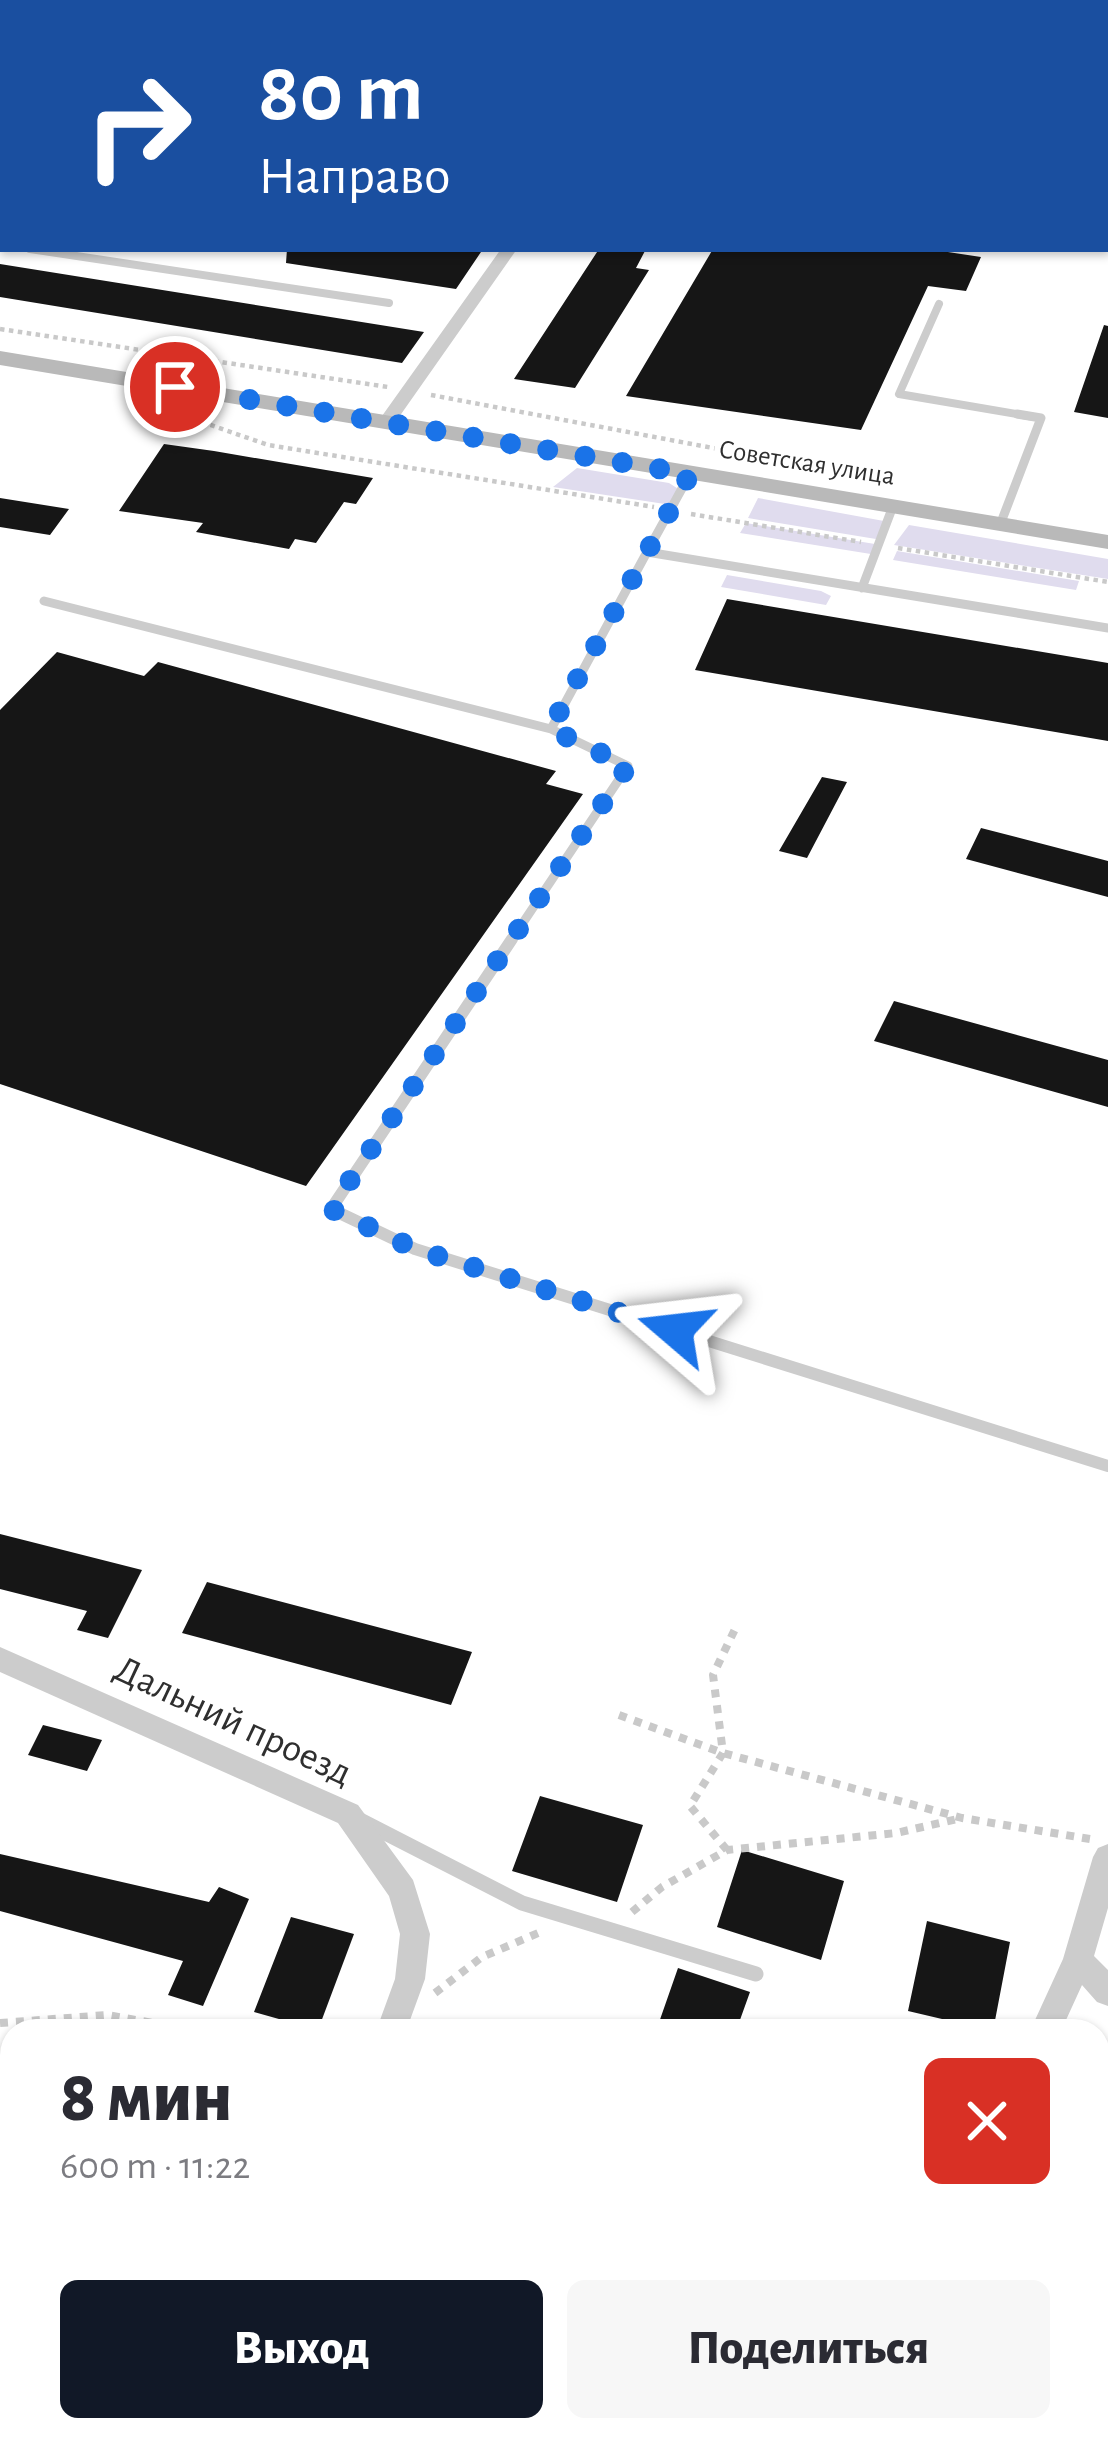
<!DOCTYPE html>
<html lang="ru">
<head>
<meta charset="utf-8">
<style>
  body { margin:0; font-family:"Alegreya Sans",sans-serif; background:#f7f7f7; color:#2b2b33; height:100vh; display:flex; flex-direction:column; font-size:45px; white-space:nowrap }
  * { box-sizing:border-box; margin:0 }
  p { font-size:39px; color:#7c7c81 }
  .icon { flex:none; width:66px; height:66px; fill:none; stroke:currentColor; stroke-width:2; stroke-linecap:round; stroke-linejoin:round }
  .map { position:relative; flex:1; overflow:hidden }
  .drawer { position:absolute; left:0px; top:2019px; width:1110px; height:423px; display:flex; flex-direction:column; background:#fff; border-radius:36px 36px 0 0; box-shadow:0 3px 9px #0004 }
  .drawer>* { flex:none }
  .guide { position:absolute; left:0px; top:0px; width:1110px; height:252px; box-shadow:0 3px 9px #0004; background:#1a4fa0; color:#fff; overflow:hidden }
  .pin { position:absolute; display:grid; place-items:center; width:102px; height:102px; color:#fff; margin:-51px; border:6px solid #fff; border-radius:50%; box-shadow:0 3px 12px #0007 }
  .me { position:absolute; width:132px; margin:-66px; rotate:287deg; stroke-linejoin:round; filter:drop-shadow(0 0 9px #0008) }
  .turn { display:flex; align-items:center; gap:42px; height:252px; padding:0 60px; font-size:54px }
  .turn .icon { width:156px; height:156px; stroke-width:2.5 }
  .turn b { display:block; font-size:84px; line-height:102px }
  .round { display:grid; place-items:center; flex:none; width:126px; height:126px; border-radius:18px; background:#f7f7f7 }
  .summary { display:flex; align-items:center; justify-content:space-between; height:204px; padding:0 60px }
  h1 { font-size:72px; font-weight:800; line-height:90px }
  .action { display:flex; gap:24px; margin-top:auto; padding:24px 60px }
  .action a { flex:1; height:138px; border-radius:18px; background:#111827; color:#fff; font-size:48px; font-weight:800; line-height:138px; text-align:center }
  .action a+a { background:#f7f7f7; color:#2b2b33 }
  .map>svg:first-child { display:block }
</style>
</head>
<body>
<div class="map">
<svg width="1108" height="2441" viewBox="0 0 1108 2441">
  <rect width="100%" height="100%" fill="#fff"/>
  <path fill="#e0dcee" d="M 577,468 L 669,483 L 680,490 L 678,506 L 553,487 Z
    M 758,498 L 884,521 L 882,540 L 748,518 Z
    M 746,523 L 881,545 L 877,555 L 740,533 Z
    M 909,525 L 1108,559 L 1108,579 L 894,545 Z
    M 897,551 L 1079,581 L 1076,590 L 893,560 Z
    M 727,575 L 821,591 L 831,596 L 826,605 L 721,587 Z"/>
  <path fill="#161616" d="M 287,249 L 483,249 L 456,289 L 286,263 Z
    M 599,249 L 646,249 L 636,268 L 649,270 L 575,388 L 514,379 Z
    M 713,249 L 928,249 L 981,257 L 966,291 L 928,286 L 861,430 L 626,396 Z
    M 0,264 L 424,332 L 402,363 L 0,297 Z
    M 1104,325 L 1108,326 L 1108,418 L 1074,412 Z
    M 164,444 L 214,451 L 373,478 L 356,504 L 344,502 L 316,543 L 295,539 L 289,549 L 196,532 L 203,523 L 119,511 Z
    M 0,498 L 69,509 L 50,535 L 0,527 Z
    M 727,599 L 1108,663 L 1108,741 L 695,670 Z
    M 57,652 L 144,676 L 158,662 L 556,771 L 546,784 L 583,794 L 306,1186 L 0,1084 L 0,710 Z
    M 822,777 L 847,782 L 807,858 L 779,851 Z
    M 981,828 L 1108,861 L 1108,897 L 966,859 Z
    M 894,1001 L 1108,1060 L 1108,1107 L 874,1041 Z
    M 0,1534 L 142,1570 L 108,1638 L 77,1630 L 87,1611 L 0,1589 Z
    M 207,1582 L 472,1652 L 451,1705 L 182,1633 Z
    M 43,1725 L 102,1740 L 87,1771 L 28,1755 Z
    M 540,1796 L 643,1825 L 617,1902 L 512,1871 Z
    M 742,1850 L 844,1881 L 821,1960 L 717,1927 Z
    M 0,1854 L 209,1902 L 219,1887 L 249,1899 L 203,2006 L 168,1995 L 183,1961 L 0,1911 Z
    M 291,1917 L 354,1934 L 318,2030 L 254,2012 Z
    M 927,1921 L 1010,1942 L 993,2031 L 908,2011 Z
    M 678,1968 L 750,1992 L 736,2031 L 656,2031 Z"/>
  <g fill="none" stroke-linecap="round" stroke-linejoin="round">
    <path stroke="#c9c9c9" stroke-width="4.5" stroke-dasharray="4.5 4.5" stroke-linecap="butt" d="M 0,329 L 388,387
      M 431,395 L 878,479
      M 168,410 L 268,445 L 654,507
      M 691,514 L 861,542
      M 898,548 L 1108,582"/>
    <path stroke="#c9c9c9" stroke-width="8" stroke-dasharray="8 8" stroke-linecap="butt" d="M 619,1715 L 723,1753 L 962,1818 L 1090,1839
      M 727,1850 L 690,1806 L 723,1753 L 713,1675 L 736,1627
      M 632,1912 L 662,1887 L 727,1850 L 896,1833 L 962,1818
      M 435,1993 L 482,1957 L 543,1931
      M 0,2023 L 107,2015 L 200,2031"/>
    <path stroke="#ccc" stroke-width="8" d="M 913,0 L 935,3
      M 56,3 L 60,0
      M 30,249 L 389,303
      M 939,304 L 899,394 L 1034,417"/>
    <path stroke="#ccc" stroke-width="9" d="M 1000,525 L 1041,418 L 1017,414
      M 647,552 L 690,474
      M 862,588 L 893,506
      M 44,601 L 551,729
      M 510,942 L 628,766 L 551,729 L 647,552 L 1108,628"/>
    <path stroke="#ccc" stroke-width="12" d="M 512,939 L 331,1209 L 415,1249 L 1108,1466"/>
    <path stroke="#ccc" stroke-width="15" d="M 360,1820 L 522,1903 L 756,1974
      M 1098,2317 L 1108,2320"/>
    <path fill="#ccc" fill-rule="evenodd" d="M 674,0 L 689,0 L 672,3 Z
      M 501,249 L 517,249 L 392,427 L 380,427 L 377,423 Z
      M 0,1647 L 358,1805 L 413,1880 L 430,1934 L 425,1979 L 406,2031 L 376,2031 L 395,1979 L 400,1934 L 389,1896 L 338,1823 L 0,1672 Z
      M 1108,1844 L 1108,1908 L 1094,1956 L 1108,1970 L 1108,2006 L 1097,2002 L 1082,1985 L 1061,2031 L 1030,2031 L 1063,1959 L 1093,1857 L 1098,1848 Z
      M 1098,2156 L 1108,2159 L 1108,2191 L 1098,2188 Z
      M 229,2430 L 263,2430 L 259,2441 L 225,2441 Z
      M 758,2430 L 792,2430 L 789,2441 L 755,2441 Z
      M 953,2430 L 987,2430 L 985,2441 L 951,2441 Z"/>
    <path fill="#ccc" fill-rule="evenodd" d="M 0,2149 L 12,2153 L 12,2193 L 0,2189 Z
      M 798,2430 L 874,2430 L 879,2441 L 802,2441 Z"/>
    <path fill="#b9b9b9" fill-rule="evenodd" d="M 0,351 L 1108,535 L 1108,549 L 0,365 Z"/>
  </g>
  <g fill="none" stroke-linecap="round" stroke-linejoin="round">
    <path stroke="#1a73e8" stroke-width="21" stroke-dasharray="0 37.8" d="M 175,387 L 690,474 L 550,729 L 628,766 L 331,1209 L 415,1249 L 675,1330"/>
  </g>
  <g text-anchor="middle" stroke-width="12" stroke-linejoin="round" paint-order="stroke">
    <g font-size="27" fill="#2f2f2f" stroke="#fff">
      <text transform="translate(807 462) rotate(9)" y="9">Советская улица</text>
    </g>
    <g font-size="39" fill="#2f2f2f" stroke="#fff">
      <text transform="translate(234 1719) rotate(25)" y="14">Дальний проезд</text>
    </g>
  </g>
</svg>
<div class="pin" style="left:175px;top:387px;background:#d93025"><svg class="icon" aria-label="arrive" viewBox="0 0 24 24"><path d="M6 21V4h12l-3 4 3 4H6"/></svg></div>
<svg class="me" style="left:675px;top:1330px" viewBox="-20 -20 40 40"><path d="M0-17L14 15 0 8-14 15z" fill="#1a73e8" stroke="#fff" stroke-width="4"/></svg>
<div class="guide">
<div class="turn"><svg class="icon" aria-label="right" viewBox="0 0 24 24"><path d="M7 20v-9h11M14 6l5 5-5 5"/></svg><div><b>80 m</b>Направо</div></div>
</div>
<section class="drawer">
<div class="summary"><div><h1>8 мин</h1><p>600 m · 11:22</p></div><a class="round" style="background:#d93025;color:#fff"><svg class="icon" aria-label="close" viewBox="0 0 24 24"><path d="M6 6l12 12M18 6L6 18"/></svg></a></div>
<div class="action"><a>Выход</a><a>Поделиться</a></div>
</section>
</div>
</body>
</html>
